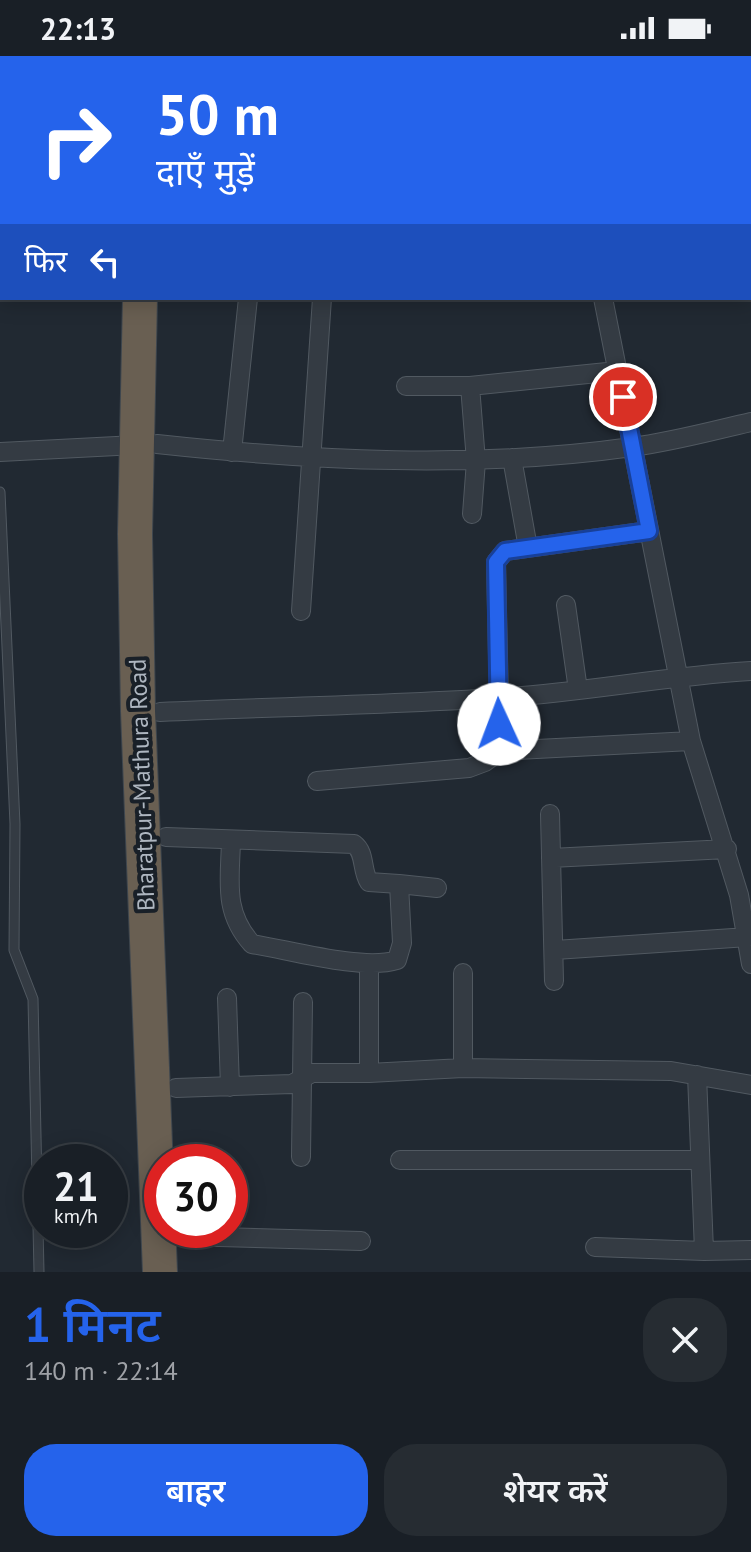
<!DOCTYPE html>
<html lang="hi">
<head>
<meta charset="utf-8">
<style>
  body { margin:0; font-family:"PT Sans","Noto Sans Devanagari",sans-serif; background:#262c32; color:#f1f3f6; height:100vh; display:flex; flex-direction:column; font-size:30px; white-space:nowrap }
  * { box-sizing:border-box; margin:0 }
  p { font-size:26px; color:#9fa2a7 }
  .icon { flex:none; width:44px; height:44px; fill:none; stroke:currentColor; stroke-width:2; stroke-linecap:round; stroke-linejoin:round }
  .map { position:relative; height:1216px; overflow:hidden }
  .sheet { display:flex; flex-direction:column; background:#191f26; flex:1 }
  .sheet>* { flex:none }
  .guide { position:absolute; left:0px; top:0px; width:752px; height:244px; box-shadow:0 4px 20px #0003,0 0 0 2px #373d43; background:#2563eb; color:#fff; overflow:hidden }
  .speed { position:absolute; left:24px; top:1088px; display:flex; gap:16px; font-size:40px; font-weight:700; text-align:center }
  .speed>* { display:grid; place-content:center; width:104px; height:104px; border-radius:50%; background:#191f26; box-shadow:0 4px 20px #0003,0 0 0 2px #373d43; line-height:1 }
  .speed small { font-size:20px; font-weight:400 }
  .speed .limit { border:12px solid #d22; background:#fff; color:#111 }
  .pin { position:absolute; display:grid; place-items:center; width:68px; height:68px; color:#fff; margin:-34px; border:4px solid #fff; border-radius:50%; box-shadow:0 2px 8px #0007 }
  .me { position:absolute; width:88px; margin:-44px; rotate:358deg; stroke-linejoin:round; filter:drop-shadow(0 0 6px #0008) }
  .turn { display:flex; align-items:center; gap:28px; height:168px; padding:0 24px; font-size:36px }
  .turn .icon { width:104px; height:104px; stroke-width:2.5 }
  .turn b { display:block; font-size:56px; line-height:68px }
  .then { display:flex; align-items:center; height:76px; padding:0 24px; background:#0003; gap:16px; font-size:30px }
  .round { display:grid; place-items:center; flex:none; width:84px; height:84px; border-radius:32px; background:#262c32 }
  .summary { display:flex; align-items:center; justify-content:space-between; height:136px; padding:0 24px }
  h1 { font-size:48px; font-weight:600; line-height:60px; color:#2563eb }
  .cta { display:flex; gap:16px; margin-top:auto; padding:16px 24px }
  .cta a { flex:1; height:92px; border-radius:32px; background:#2563eb; color:#fff; font-size:32px; font-weight:600; line-height:92px; text-align:center }
  .cta a+a { background:#262c32; color:#f1f3f6 }
  .status { display:flex; justify-content:space-between; align-items:center; height:56px; padding:0 40px; background:#191f26; direction:ltr }
  .status svg { height:22px; fill:currentColor }
  .map>svg:first-child { display:block }
</style>
</head>
<body>
<div class="status"><b>22:13</b><svg viewBox="0 0 49 12"><path d="M0 12V9h3v3zM5 12V6h3v6zM10 12V3h3v9zM15 12V0h3v12zM26 1h20v11H26zM47 4h2v5h-2z"/></svg></div>
<div class="map">
<svg width="751" height="1216" viewBox="0 0 751 1216">
  <rect width="100%" height="100%" fill="#212932"/>
  <g fill="none" stroke-linecap="round" stroke-linejoin="round">
    <g stroke="#515961" stroke-width="11">
      <path id="lane" d="M 0,436 L 15,768 L 14,894 L 33,943 L 39,1216"/>
    </g>
    <g stroke="#515961" stroke-width="20">
      <path id="street" d="M 557,0 L 558,2
        M 603,242 L 691,685 L 739,839 L 751,908
        M 406,330 L 470,330 L 617,315
        M 470,330 L 476,405 L 472,458
        M 157,388 C 314,405 475,413 632,391 C 672,386 712,375 751,366
        M 0,396 L 136,389
        M 232,396 L 248,242
        M 512,402 L 528,492
        M 566,549 L 578,634
        M 301,555 L 322,242
        M 160,656 C 272,651 384,649 496,642 C 581,637 665,620 751,615
        M 500,695 L 691,685
        M 317,725 L 469,712 L 485,706 L 500,695 L 496,506 L 505,495 L 649,475
        M 550,758 L 554,925
        M 166,781 L 354,788 C 366,797 361,814 369,826 L 399,828
        M 231,785 C 230,825 223,856 252,888 C 290,894 363,915 397,904 L 402,887 L 399,828 L 437,832
        M 551,802 L 727,793
        M 555,894 L 748,881
        M 369,908 L 369,1017
        M 227,942 L 230,1031
        M 463,1012 L 463,917
        M 697,1019 L 704,1195
        M 176,1032 L 292,1028 L 312,1017 L 369,1017 L 463,1012 L 671,1015 L 751,1029
        M 301,1101 L 303,946
        M 400,1104 L 700,1104
        M 182,1180 L 361,1185
        M 595,1191 L 704,1195 L 751,1194"/>
    </g>
    <g stroke="#3e464e" stroke-width="36">
      <path id="highway" d="M 164,0 L 164,2
        M 140,242 L 135,478 L 138,655 L 160,1216"/>
    </g>
    <use href="#lane" stroke="#343b43" stroke-width="9"/>
    <use href="#street" stroke="#343b43" stroke-width="18"/>
    <use href="#highway" stroke="#695f52" stroke-width="34"/>
  </g>
  <g fill="none" stroke-linecap="round" stroke-linejoin="round">
    <g stroke="#184099" stroke-width="20">
      <path id="route" d="M 499,668 L 496,506 L 505,495 L 649,475 L 623,341"/>
    </g>
    <use href="#route" stroke="#2563eb" stroke-width="14"/>
  </g>
  <g text-anchor="middle" stroke-width="8" stroke-linejoin="round" paint-order="stroke">
    <g font-size="24" fill="#aeb6c0" stroke="#192028">
      <text transform="translate(142 729) rotate(-92)" y="8">Bharatpur-Mathura Road</text>
    </g>
  </g>
</svg>
<div class="speed"><div>21<small>km/h</small></div><div class="limit">30</div></div>
<div class="pin" style="left:623px;top:341px;background:#d93025"><svg class="icon" aria-label="arrive" viewBox="0 0 24 24"><path d="M6 21V4h12l-3 4 3 4H6"/></svg></div>
<svg class="me" style="left:499px;top:668px" viewBox="-20 -20 40 40"><circle r="19" fill="#fff"/><path d="M0-13L10 11 0 6-10 11z" fill="#2563eb"/></svg>
<div class="guide">
<div class="turn"><svg class="icon" aria-label="right" viewBox="0 0 24 24"><path d="M7 20v-9h11M14 6l5 5-5 5"/></svg><div><b>50 m</b>दाएँ मुड़ें</div></div>
<div class="then">फिर<svg class="icon" aria-label="left" viewBox="0 0 24 24"><path d="M17 20v-9H6M10 6l-5 5 5 5"/></svg></div>
</div>
</div>
<section class="sheet">
<div class="summary"><div><h1>1 मिनट</h1><p>140 m · 22:14</p></div><a class="round"><svg class="icon" aria-label="close" viewBox="0 0 24 24"><path d="M6 6l12 12M18 6L6 18"/></svg></a></div>
<div class="cta"><a>बाहर</a><a>शेयर करें</a></div>
</section>
</body>
</html>
